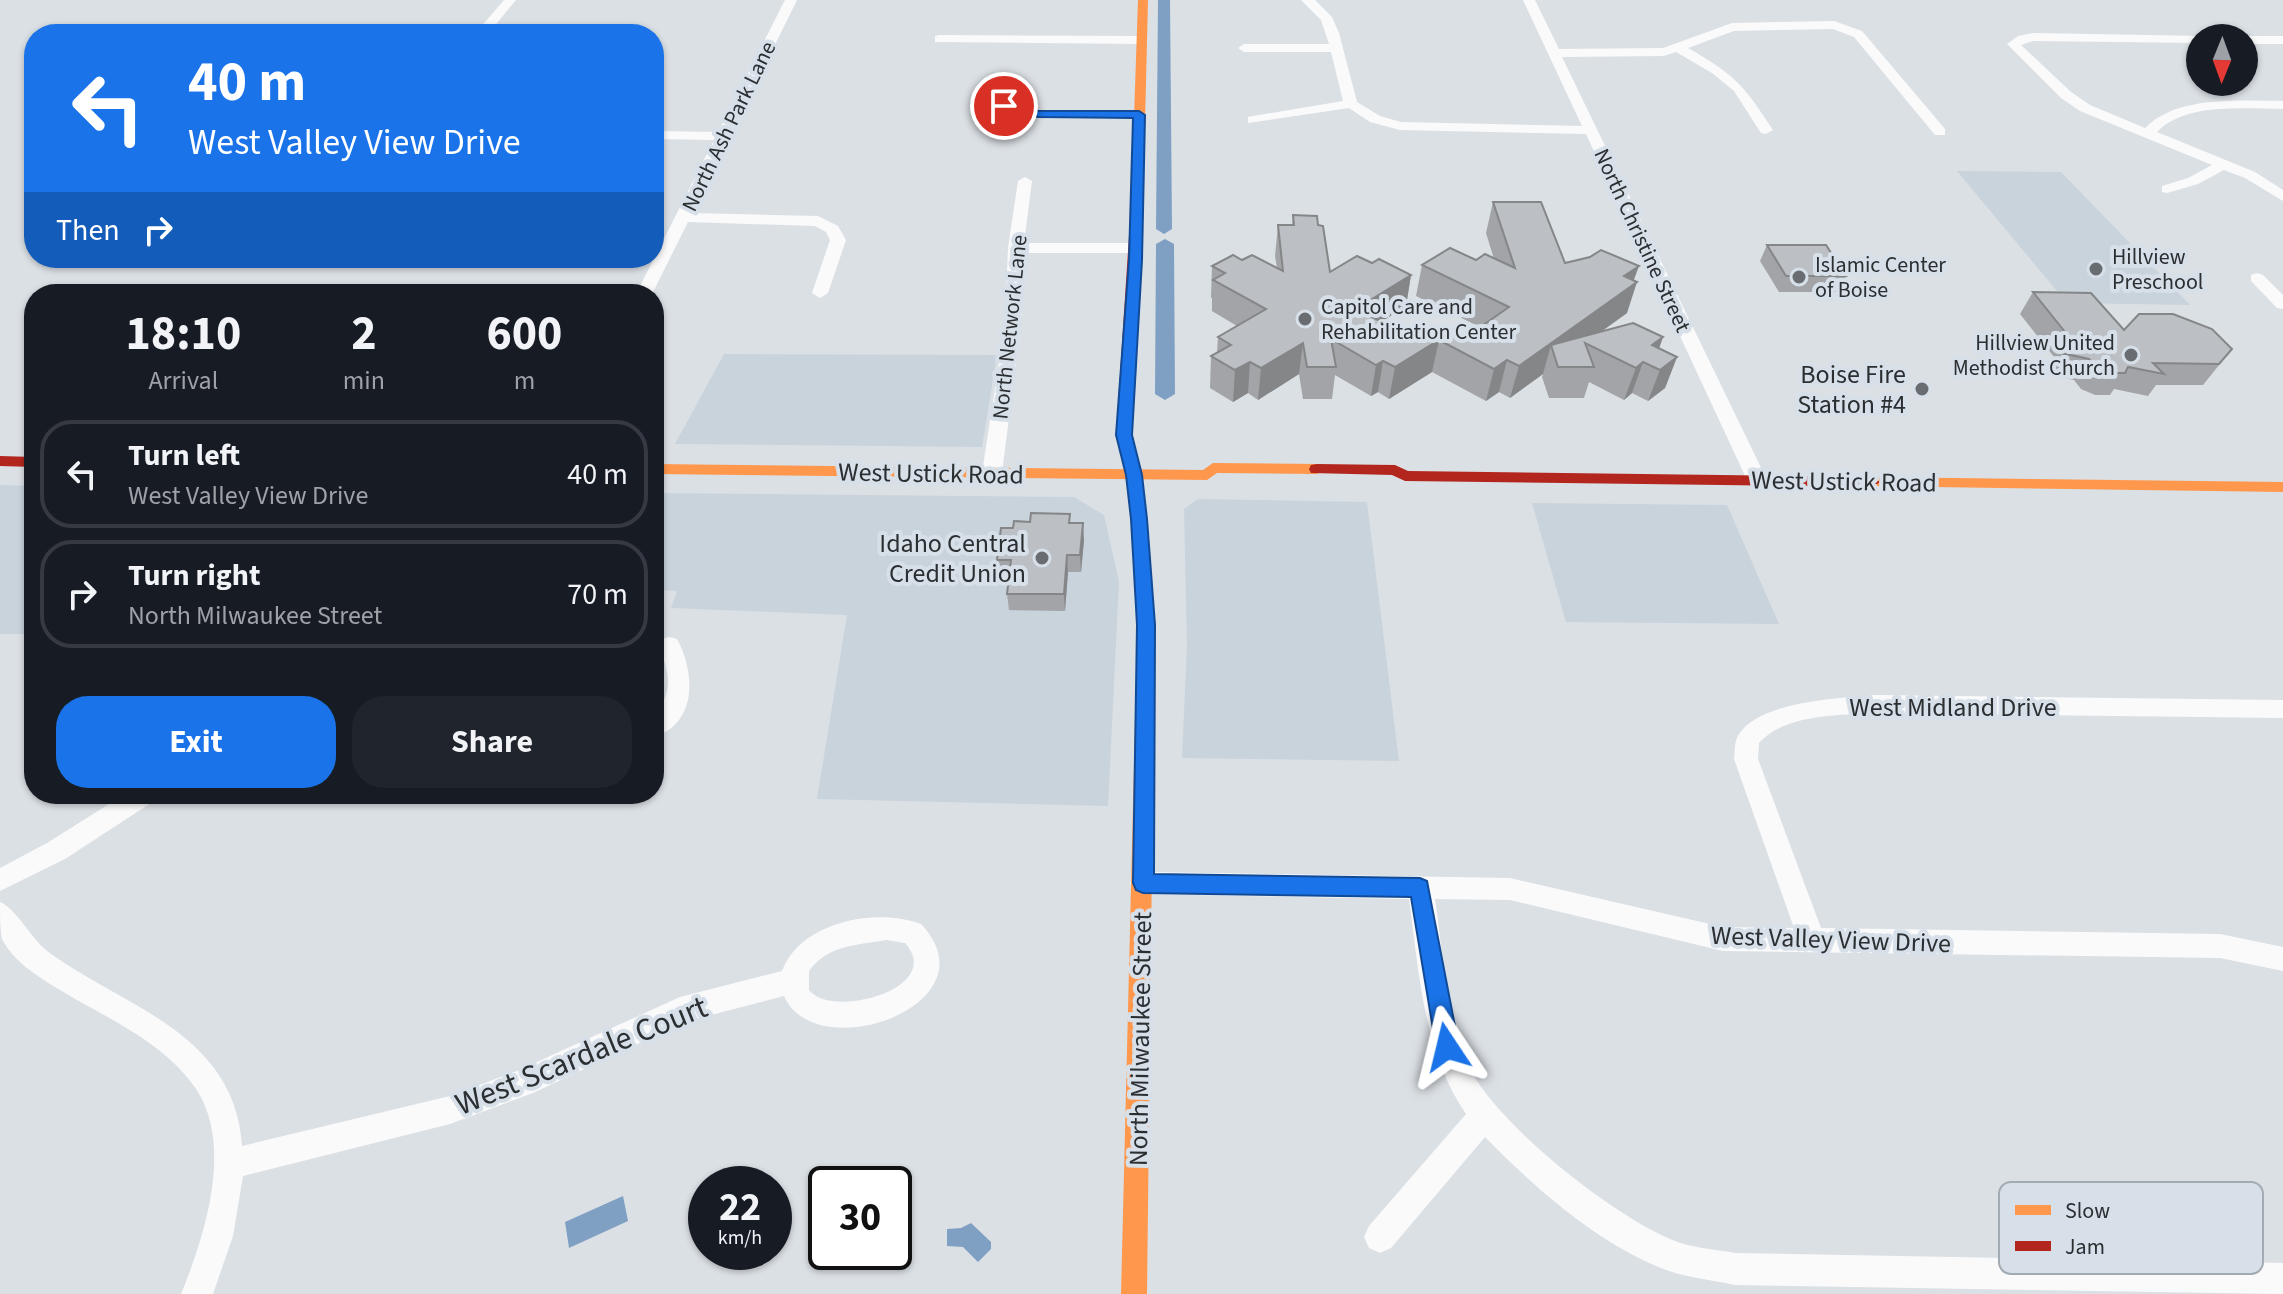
<!DOCTYPE html>
<html lang="en">
<head>
<meta charset="utf-8">
<style>
  body { margin:0; font-family:"Source Sans 3",sans-serif; background:#20242c; color:#f1f3f6; height:100vh; display:flex; flex-direction:column; font-size:30px; white-space:nowrap }
  * { box-sizing:border-box; margin:0 }
  p { font-size:26px; color:#9ea1a6 }
  .icon { flex:none; width:44px; height:44px; fill:none; stroke:currentColor; stroke-width:2; stroke-linecap:round; stroke-linejoin:round }
  .map { position:relative; flex:1; overflow:hidden }
  .side { position:absolute; left:24px; top:284px; width:640px; height:520px; display:flex; flex-direction:column; background:#171b24; border-radius:32px; box-shadow:0 2px 6px #0004 }
  .side>* { flex:none }
  .top-card { position:absolute; left:24px; top:24px; width:640px; height:244px; border-radius:32px; box-shadow:0 2px 6px #0004; background:#1a73e8; color:#fff; overflow:hidden }
  .needle { width:52px; rotate:181deg }
  .tools { position:absolute; left:2186px; top:24px; display:grid; gap:16px }
  .tools a { display:grid; place-items:center; width:72px; height:72px; border-radius:50%; background:#171b24; box-shadow:0 2px 6px #0004; font-size:40px }
  .speed { position:absolute; left:688px; top:1166px; display:flex; gap:16px; font-size:40px; font-weight:700; text-align:center }
  .speed>* { display:grid; place-content:center; width:104px; height:104px; border-radius:50%; background:#171b24; box-shadow:0 2px 6px #0004; line-height:1 }
  .speed small { font-size:20px; font-weight:400 }
  .speed .limit { border:4px solid #111; border-radius:12px; background:#fff; color:#111 }
  .pin { position:absolute; display:grid; place-items:center; width:68px; height:68px; color:#fff; margin:-34px; border:4px solid #fff; border-radius:50%; box-shadow:0 2px 8px #0007 }
  .me { position:absolute; width:88px; margin:-44px; rotate:350deg; stroke-linejoin:round; filter:drop-shadow(0 0 6px #0008) }
  .turn { display:flex; align-items:center; gap:28px; height:168px; padding:0 32px; font-size:36px }
  .turn .icon { width:104px; height:104px; stroke-width:2.5 }
  .turn b { display:block; font-size:56px; line-height:68px }
  .then { display:flex; align-items:center; height:76px; padding:0 32px; background:#0003; gap:16px; font-size:30px }
  .eta { display:flex; justify-content:space-evenly; align-items:center; height:136px; text-align:center }
  .eta b { font-size:48px; font-weight:700; line-height:56px }
  .cta { display:flex; gap:16px; margin-top:auto; padding:16px 32px }
  .cta a { flex:1; height:92px; border-radius:32px; background:#1a73e8; color:#fff; font-size:32px; font-weight:700; line-height:92px; text-align:center }
  .cta a+a { background:#20242c; color:#f1f3f6 }
  ul { padding:0; list-style:none }
  li { display:flex; align-items:center; gap:24px; height:108px; margin:0 16px 12px; padding:0 16px; border:4px solid #363941; border-radius:32px }
  li div { flex:1 }
  li b { display:block; font-size:30px }
  li em { font-style:normal }
  .map>svg:first-child { display:block }
</style>
</head>
<body>
<div class="map">
<svg width="2283" height="1294" viewBox="0 0 2283 1294">
  <rect width="100%" height="100%" fill="#dbe0e5"/>
  <path fill="#c9d3dc" d="M 1957,171 L 2061,172 L 2190,305 L 2067,303 Z
    M 724,354 L 997,355 L 982,447 L 675,444 Z
    M 0,485 L 34,486 L 34,634 L 0,634 Z
    M 654,493 L 1074,497 L 1104,515 L 1119,582 L 1108,806 L 817,799 L 847,615 L 671,608 L 677,591 L 654,590 Z
    M 1198,499 L 1367,502 L 1399,761 L 1182,758 L 1187,645 L 1184,509 Z
    M 1532,503 L 1727,505 L 1779,624 L 1566,622 Z"/>
  <path fill="#7fa0c3" d="M 623,1196 L 628,1221 L 569,1248 L 565,1222 Z
    M 971,1223 L 991,1242 L 991,1249 L 978,1262 L 963,1247 L 947,1246 L 947,1229 L 961,1228 Z"/>
  <g fill="none" stroke-linecap="round" stroke-linejoin="round">
    <path fill="#7fa0c3" fill-rule="evenodd" d="M 1158,0 L 1170,0 L 1172,229 L 1164,234 L 1156,229 Z
      M 1165,239 L 1174,244 L 1175,394 L 1165,400 L 1155,394 L 1156,244 Z"/>
    <path fill="#fafafb" fill-rule="evenodd" d="M 504,0 L 516,0 L 488,34 L 475,34 Z
      M 785,0 L 797,0 L 692,213 L 818,216 L 838,226 L 846,240 L 828,293 L 820,298 L 812,293 L 830,240 L 826,232 L 815,226 L 688,222 L 652,294 L 636,294 L 714,140 L 654,139 L 654,131 L 718,132 Z
      M 1301,0 L 1315,0 L 1332,17 L 1339,33 L 1357,102 L 1380,116 L 1401,122 L 1582,126 L 1523,0 L 1535,0 L 1559,49 L 1663,48 L 1732,23 L 1834,21 L 1862,31 L 1945,129 L 1945,135 L 1935,135 L 1854,37 L 1833,29 L 1734,31 L 1688,48 C 1735,75 1743,84 1773,130 L 1766,134 L 1761,133 L 1734,91 L 1712,73 L 1676,52 L 1664,56 L 1562,57 L 1767,480 L 1764,484 L 1757,486 L 1747,480 L 1586,134 L 1400,130 L 1370,122 L 1349,108 L 1248,123 L 1248,117 L 1253,116 L 1343,101 L 1331,52 L 1244,52 L 1238,48 L 1244,44 L 1329,44 L 1321,20 Z
      M 2033,33 L 2204,36 L 2200,38 L 2200,43 L 2033,41 L 2021,45 L 2071,92 L 2090,105 L 2145,128 C 2178,95 2240,101 2283,101 L 2283,109 C 2244,109 2186,102 2157,132 L 2255,172 L 2283,190 L 2283,201 L 2245,178 L 2224,170 L 2198,184 L 2167,193 L 2162,192 L 2162,186 L 2188,178 L 2212,165 L 2080,111 L 2061,98 L 2007,44 L 2018,36 Z
      M 939,35 L 1141,36 L 1147,40 L 1141,44 L 935,42 L 935,36 Z
      M 2244,36 L 2283,36 L 2283,44 L 2244,44 L 2244,38 L 2239,38 Z
      M 1004,102 L 1038,110 L 1139,111 L 1146,115 L 1139,119 L 1038,118 L 999,109 L 999,103 Z
      M 1025,177 L 1032,181 L 1024,243 L 1136,243 L 1144,248 L 1136,253 L 1024,253 L 1021,323 L 1002,473 L 992,479 L 982,473 L 1005,323 L 1008,248 L 1018,181 Z
      M 2257,273 L 2263,275 L 2283,295 L 2283,309 L 2277,308 L 2251,281 L 2251,275 Z
      M 669,637 L 677,639 C 695,672 698,723 654,737 L 654,714 C 675,691 669,671 658,645 L 661,639 Z
      M 1877,695 L 2283,700 L 2283,718 L 1877,713 C 1841,715 1784,714 1759,743 L 1758,759 L 1821,928 L 2220,934 L 2283,947 L 2283,971 L 2220,958 L 1723,951 L 1510,900 L 1435,899 C 1443,952 1446,1024 1471,1071 C 1501,1127 1611,1214 1670,1239 C 1690,1248 1714,1249 1735,1253 L 2283,1263 L 2283,1294 L 1735,1285 C 1713,1280 1690,1278 1669,1271 C 1599,1245 1536,1189 1485,1137 L 1391,1248 L 1380,1253 L 1369,1248 L 1364,1237 L 1369,1226 L 1466,1114 C 1423,1051 1419,972 1409,899 L 1143,894 L 1134,891 L 1130,883 L 1134,875 L 1143,872 L 1510,878 L 1723,927 L 1794,928 L 1734,759 C 1735,750 1734,742 1739,734 C 1761,701 1840,698 1877,695 Z
      M 125,794 L 157,794 L 154,801 L 65,859 L 0,891 L 0,868 L 47,843 Z
      M 0,902 C 17,909 32,941 51,954 C 127,1008 235,1034 242,1146 L 450,1096 L 517,1071 L 680,997 L 782,971 C 800,922 876,907 921,924 C 997,1004 816,1069 784,996 L 684,1022 L 533,1093 L 450,1124 L 243,1176 L 233,1236 L 213,1294 L 181,1294 C 204,1238 233,1149 198,1092 C 171,1049 120,1024 77,1000 C 51,984 16,967 2,939 C 0,929 0,913 0,902 ZM 886,940 L 905,943 C 946,988 832,1020 809,990 L 809,971 C 827,945 858,945 886,940 Z"/>
    <path fill="#ff974d" fill-rule="evenodd" d="M 1138,0 L 1148,0 L 1143,205 L 1137,209 L 1131,205 Z
      M 1213,463 L 1317,464 L 1325,469 L 1317,474 L 1217,473 L 1207,480 L 654,474 L 654,464 L 1203,470 Z
      M 1872,477 L 2283,482 L 2283,492 L 1866,486 L 1864,482 L 1866,478 Z
      M 1145,677 L 1152,679 L 1154,684 L 1147,1294 L 1121,1294 L 1136,684 L 1138,679 Z"/>
    <path fill="#b3261e" fill-rule="evenodd" d="M 1137,201 L 1143,205 L 1132,435 L 1142,475 L 1147,519 L 1155,625 L 1154,684 L 1152,689 L 1138,689 L 1136,684 L 1137,625 L 1131,519 L 1126,475 L 1116,435 L 1131,205 Z
      M 0,456 L 34,457 L 34,467 L 0,466 Z
      M 1317,464 L 1395,465 L 1408,471 L 1872,477 L 1880,482 L 1872,487 L 1405,481 L 1392,475 L 1311,473 L 1309,469 L 1311,465 Z"/>
  </g>
  <path fill="#a2a4a8" d="M 1493,202 L 1565,263 L 1634,280 L 1627,313 L 1601,332 L 1663,337 L 1659,348 L 1677,357 L 1665,388 L 1648,401 L 1632,393 L 1624,400 L 1589,382 L 1584,398 L 1549,398 L 1542,377 L 1543,374 L 1510,398 L 1499,392 L 1486,401 L 1432,372 L 1389,399 L 1378,392 L 1371,396 L 1335,375 L 1332,399 L 1303,399 L 1299,374 L 1258,400 L 1248,393 L 1233,402 L 1210,388 L 1211,356 L 1217,353 L 1218,337 L 1237,326 L 1212,311 L 1212,298 L 1211,298 L 1212,266 L 1242,260 L 1277,268 L 1275,256 L 1278,225 L 1292,225 L 1293,215 L 1318,225 L 1330,272 L 1372,263 L 1411,275 L 1406,306 L 1381,322 L 1413,338 L 1469,335 L 1480,327 L 1416,296 L 1422,265 L 1494,259 L 1486,233 Z
    M 1767,245 L 1846,276 L 1839,292 L 1779,292 L 1760,261 Z
    M 2033,292 L 2124,330 L 2232,349 L 2203,385 L 2156,385 L 2148,396 L 2114,389 L 2110,395 L 2095,395 L 2081,389 L 2074,380 L 2043,374 L 2054,357 L 2020,314 Z
    M 1070,523 L 1084,540 L 1081,572 L 1068,572 L 1065,611 L 1009,610 L 1007,594 L 1009,576 L 999,576 L 997,560 L 1013,528 Z"/>
  <path fill="#848688" d="M 1639,266 L 1632,285 L 1637,282 L 1627,313 L 1557,363 L 1551,345 L 1543,374 L 1510,398 L 1519,366 L 1624,276 Z
    M 1411,275 L 1406,306 L 1351,341 L 1356,309 Z
    M 1663,337 L 1653,366 L 1652,345 Z
    M 1439,340 L 1432,372 L 1389,399 L 1395,367 Z
    M 1303,343 L 1299,374 L 1258,400 L 1261,368 Z
    M 1677,357 L 1665,388 L 1648,401 L 1660,370 Z
    M 1507,360 L 1499,392 L 1486,401 L 1494,369 Z
    M 1383,361 L 1378,392 L 1371,396 L 1376,365 Z
    M 1250,362 L 1248,393 L 1233,402 L 1235,370 Z
    M 1643,362 L 1632,393 L 1624,400 L 1636,368 Z
    M 1083,523 L 1084,540 L 1081,572 L 1080,555 Z
    M 1067,555 L 1068,572 L 1065,611 L 1064,594 Z"/>
  <path fill="#bcbfc3" stroke="#848688" stroke-width="2" d="M 1493,202 L 1541,202 L 1565,263 L 1590,257 L 1601,250 L 1639,266 L 1624,276 L 1637,282 L 1519,366 L 1507,360 L 1494,369 L 1439,340 L 1395,367 L 1383,361 L 1376,365 L 1331,339 L 1336,367 L 1307,367 L 1303,343 L 1261,368 L 1250,362 L 1235,370 L 1211,356 L 1231,345 L 1218,337 L 1266,309 L 1213,280 L 1225,273 L 1212,266 L 1233,255 L 1242,260 L 1252,255 L 1283,271 L 1278,225 L 1294,225 L 1293,215 L 1317,216 L 1318,225 L 1323,226 L 1330,272 L 1357,256 L 1372,263 L 1379,259 L 1411,275 L 1356,309 L 1413,338 L 1469,335 L 1509,307 L 1422,265 L 1450,248 L 1476,260 L 1485,254 L 1515,268 Z
    M 1767,245 L 1826,245 L 1846,276 L 1786,276 Z
    M 2033,292 L 2091,293 L 2124,330 L 2139,314 L 2173,314 L 2212,329 L 2232,349 L 2219,364 L 2153,363 L 2164,374 L 2128,367 L 2125,373 L 2110,373 L 2096,367 L 2089,359 L 2057,352 L 2069,337 Z
    M 1633,323 L 1663,337 L 1652,345 L 1677,357 L 1660,370 L 1643,362 L 1636,368 L 1585,343 L 1594,367 L 1558,367 L 1551,345 Z
    M 1031,513 L 1070,514 L 1069,523 L 1083,523 L 1080,555 L 1067,555 L 1064,594 L 1007,594 L 1011,560 L 997,560 L 1001,528 L 1013,528 L 1014,521 L 1030,522 Z"/>
  <path fill="#1a73e8" stroke="#114b97" stroke-width="2" d="M 1004,103 L 1038,111 L 1139,111 L 1145,115 L 1142,260 L 1132,435 L 1142,475 L 1147,519 L 1155,625 L 1154,874 L 1420,878 L 1427,881 L 1459,1047 L 1456,1055 L 1447,1058 L 1439,1055 L 1436,1047 L 1411,897 L 1143,893 L 1136,890 L 1133,883 L 1137,625 L 1131,519 L 1126,475 L 1116,435 L 1129,260 L 1133,118 L 1038,117 L 1000,109 L 999,106 Z"/>
  <g fill="#696d71" stroke="#d7e0e9" stroke-width="3">
    <circle cx="2096" cy="269" r="8"/>
    <circle cx="1799" cy="277" r="8"/>
    <circle cx="1305" cy="319" r="8"/>
    <circle cx="2131" cy="355" r="8"/>
    <circle cx="1922" cy="389" r="8"/>
    <circle cx="1042" cy="558" r="8"/>
  </g>
  <g text-anchor="middle" stroke-width="8" stroke-linejoin="round" paint-order="stroke">
    <g font-size="22" fill="#2b2f32" stroke="#d7e0e9">
      <text transform="translate(728 126) rotate(-64)" y="8">North Ash Park Lane</text>
      <text transform="translate(1643 240) rotate(65)" y="8">North Christine Street</text>
      <text transform="translate(1009 327) rotate(-84)" y="8">North Network Lane</text>
    </g>
    <g font-size="22" fill="#2b2f32" stroke="#d7e0e9" text-anchor="start">
      <text x="2112" y="264">Hillview<tspan x="2112" dy="25">Preschool</tspan></text>
      <text x="1815" y="272">Islamic Center<tspan x="1815" dy="25">of Boise</tspan></text>
      <text x="1321" y="314">Capitol Care and<tspan x="1321" dy="25">Rehabilitation Center</tspan></text>
      <text x="2115" y="350" text-anchor="end">Hillview United<tspan x="2115" dy="25">Methodist Church</tspan></text>
    </g>
    <g font-size="26" fill="#2b2f32" stroke="#d7e0e9" text-anchor="end">
      <text x="1906" y="383">Boise Fire<tspan x="1906" dy="30">Station #4</tspan></text>
      <text x="1026" y="552">Idaho Central<tspan x="1026" dy="30">Credit Union</tspan></text>
    </g>
    <g font-size="26" fill="#2b2f32" stroke="#d7e0e9">
      <text transform="translate(931 473) rotate(1)" y="9">West Ustick Road</text>
      <text transform="translate(1844 481) rotate(1)" y="9">West Ustick Road</text>
      <text x="1953" y="716">West Midland Drive</text>
      <text transform="translate(1831 939) rotate(2)" y="9">West Valley View Drive</text>
      <text transform="translate(1140 1039) rotate(-89)" y="9">North Milwaukee Street</text>
    </g>
    <g font-size="32" fill="#2b2f32" stroke="#d7e0e9">
      <text transform="translate(581 1055) rotate(-22)" y="11">West Scardale Court</text>
    </g>
  </g>
  <rect x="1999" y="1182" width="264" height="92" rx="12" fill="#d7e0e9" stroke="#a3abb2" stroke-width="2"/>
  <rect x="2015" y="1205" width="36" height="10" fill="#ff974d"/>
  <rect x="2015" y="1241" width="36" height="10" fill="#b3261e"/>
  <g font-size="22" fill="#2b2f32">
    <text x="2065" y="1218">Slow</text>
    <text x="2065" y="1254">Jam</text>
  </g>
</svg>
<div class="tools">
<a><svg class="needle" viewBox="-14 -14 28 28"><path d="M0-13l5 13h-10z" fill="#e53935"/><path d="M0 13l5-13h-10z" fill="#9ea1a6"/></svg></a>
</div>
<div class="speed"><div>22<small>km/h</small></div><div class="limit">30</div></div>
<div class="pin" style="left:1004px;top:106px;background:#d93025"><svg class="icon" aria-label="arrive" viewBox="0 0 24 24"><path d="M6 21V4h12l-3 4 3 4H6"/></svg></div>
<svg class="me" style="left:1447px;top:1047px" viewBox="-20 -20 40 40"><path d="M0-17L14 15 0 8-14 15z" fill="#1a73e8" stroke="#fff" stroke-width="4"/></svg>
<div class="top-card">
<div class="turn"><svg class="icon" aria-label="left" viewBox="0 0 24 24"><path d="M17 20v-9H6M10 6l-5 5 5 5"/></svg><div><b>40 m</b>West Valley View Drive</div></div>
<div class="then">Then<svg class="icon" aria-label="right" viewBox="0 0 24 24"><path d="M7 20v-9h11M14 6l5 5-5 5"/></svg></div>
</div>
<section class="side">
<div class="eta">
<div><b>18:10</b><p>Arrival</p></div>
<div><b>2</b><p>min</p></div>
<div><b>600</b><p>m</p></div>
</div>
<ul>
<li><svg class="icon" aria-label="left" viewBox="0 0 24 24"><path d="M17 20v-9H6M10 6l-5 5 5 5"/></svg><div><b>Turn left</b><p>West Valley View Drive</p></div><em>40 m</em></li>
<li><svg class="icon" aria-label="right" viewBox="0 0 24 24"><path d="M7 20v-9h11M14 6l5 5-5 5"/></svg><div><b>Turn right</b><p>North Milwaukee Street</p></div><em>70 m</em></li>
</ul>
<div class="cta"><a>Exit</a><a>Share</a></div>
</section>
</div>
</body>
</html>
